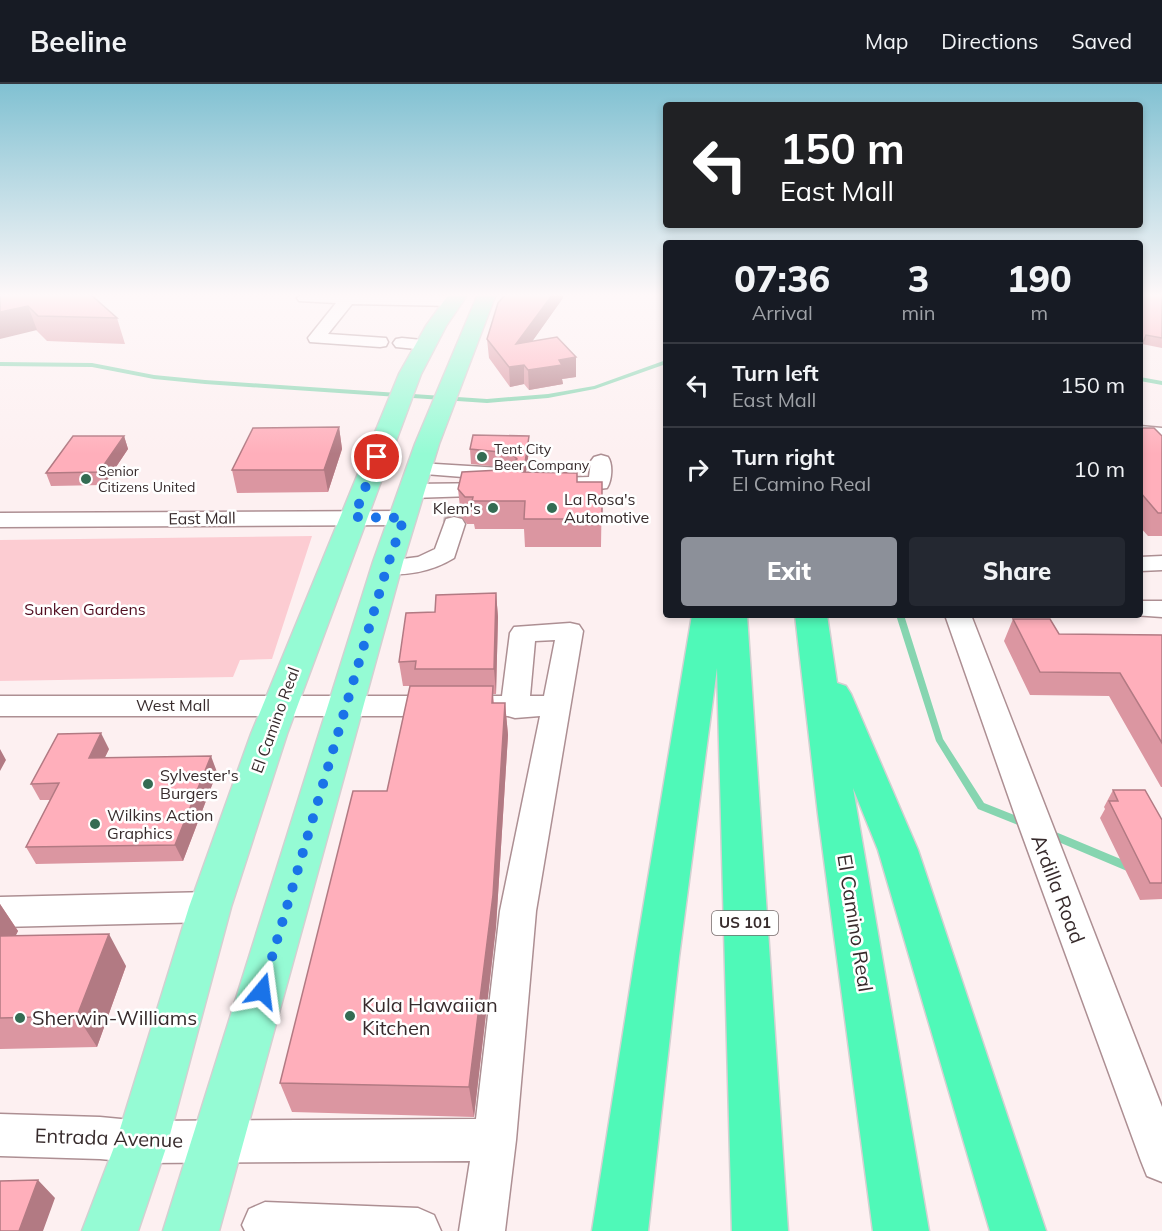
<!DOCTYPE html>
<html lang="en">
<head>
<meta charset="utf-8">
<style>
  body { margin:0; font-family:Mulish,sans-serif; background:#242831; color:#f1f3f6; height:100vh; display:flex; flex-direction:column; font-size:22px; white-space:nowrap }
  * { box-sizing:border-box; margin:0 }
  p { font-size:20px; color:#9ea1a6 }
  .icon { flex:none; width:33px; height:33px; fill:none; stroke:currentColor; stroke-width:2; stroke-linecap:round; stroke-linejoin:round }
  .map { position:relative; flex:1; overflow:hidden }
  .details { position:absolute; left:663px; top:156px; width:480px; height:378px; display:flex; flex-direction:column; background:#171b24; border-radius:6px; box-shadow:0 3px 9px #0003 }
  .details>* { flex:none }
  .hud { position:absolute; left:663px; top:18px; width:480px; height:126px; border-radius:6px; box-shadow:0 3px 9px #0003; background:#202124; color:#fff; overflow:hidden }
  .pin { position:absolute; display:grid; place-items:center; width:51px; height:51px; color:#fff; margin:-26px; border:3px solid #fff; border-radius:50%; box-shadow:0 2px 6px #0007 }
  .me { position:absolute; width:66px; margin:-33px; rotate:16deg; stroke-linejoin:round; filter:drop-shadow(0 0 4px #0008) }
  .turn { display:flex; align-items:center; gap:21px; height:126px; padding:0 18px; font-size:27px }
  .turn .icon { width:78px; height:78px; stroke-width:2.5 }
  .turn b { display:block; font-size:42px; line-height:51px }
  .eta { display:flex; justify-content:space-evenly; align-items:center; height:102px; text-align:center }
  .eta b { font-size:36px; font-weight:800; line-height:42px }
  .button { display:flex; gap:12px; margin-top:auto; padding:12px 18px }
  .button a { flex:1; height:69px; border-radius:6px; background:#8c9099; color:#fff; font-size:24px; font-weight:800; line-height:69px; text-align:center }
  .button a+a { background:#242831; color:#f1f3f6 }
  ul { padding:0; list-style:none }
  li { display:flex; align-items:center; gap:18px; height:84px; padding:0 18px; border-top:2px solid #363941 }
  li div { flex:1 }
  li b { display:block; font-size:22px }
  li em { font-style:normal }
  header { display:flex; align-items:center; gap:36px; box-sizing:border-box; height:84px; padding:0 30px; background:#171b24; border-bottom:2px solid #363941 }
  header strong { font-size:28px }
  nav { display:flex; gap:33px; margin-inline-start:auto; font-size:21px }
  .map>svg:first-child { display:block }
</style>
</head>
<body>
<header>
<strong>Beeline</strong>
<nav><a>Map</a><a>Directions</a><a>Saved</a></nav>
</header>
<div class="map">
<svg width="1162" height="1147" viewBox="0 0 1162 1147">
  <rect width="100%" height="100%" fill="#fdf0f1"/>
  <path fill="#fcccd2" d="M 312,452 L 272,575 L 240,576 L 233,593 L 0,597 L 0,456 Z"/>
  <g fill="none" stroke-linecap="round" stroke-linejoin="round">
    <path fill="#86d5b0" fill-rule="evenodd" d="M 666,276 L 666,280 L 595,305 L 548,314 L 487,319 L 205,300 L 154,295 L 92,283 L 0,282 L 0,278 L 92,279 L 154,291 L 205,296 L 487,315 L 548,310 L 594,302 Z
      M 1140,293 L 1162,297 L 1162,301 L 1140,297 Z
      M 896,531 L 904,531 L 943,655 L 984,719 L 1029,737 L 1031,740 L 1029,743 L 1026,744 L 1023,743 L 978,725 L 936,657 Z
      M 1046,744 L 1135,781 L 1136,784 L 1135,787 L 1131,788 L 1127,787 L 1042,751 L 1041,748 L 1042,745 Z"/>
    <path stroke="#d5c9ca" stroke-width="23" stroke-dasharray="23 11" stroke-linecap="butt" d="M 454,440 L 458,422"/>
    <g stroke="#ad8f93" stroke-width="3">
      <path id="minor" d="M 303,210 L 454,212 L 462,217 L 454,222 L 352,220 L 328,250 L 386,254 L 388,258 L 386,262 L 380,263 L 310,258 L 308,254 L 336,219 L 299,217 L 297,214 Z
        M 402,254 L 432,257 L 435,261 L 432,265 L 426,266 L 396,263 L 393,259 L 396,255 Z
        M 1140,342 L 1162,344 L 1162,356 L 1140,354 Z
        M 601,371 L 608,373 C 613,380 612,396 607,404 L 599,405 L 557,404 L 554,399 L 557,394 L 589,393 L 591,377 L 594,373 Z
        M 419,379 L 501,384 L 508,386 L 512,390 L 508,394 L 501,396 L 412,389 L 408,385 L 412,381 Z
        M 495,399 L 503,401 L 506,406 L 503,411 L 412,414 L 404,412 L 401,407 L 404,402 L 412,400 Z
        M 404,427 L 412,429 L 415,434 L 412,439 L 404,441 L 0,443 L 0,429 Z
        M 454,433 L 462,435 L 465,440 L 454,474 C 433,487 403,494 378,488 L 375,483 L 378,478 L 418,473 L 435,465 L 446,435 Z
        M 1162,472 L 1162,486 L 1140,487 L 1140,473 Z
        M 1140,517 L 1162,517 L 1162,533 L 1133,531 L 1140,531 Z
        M 945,531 L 971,531 L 1162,1023 L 1162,1098 L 1147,1092 L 1141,1077 L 1017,737 Z
        M 570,539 L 579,541 L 583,547 L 536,827 L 516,1056 L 505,1147 L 459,1147 L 470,1077 L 142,1079 L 100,1075 L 0,1072 L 0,1030 L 100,1033 L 142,1037 L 476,1035 L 500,827 L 540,632 L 515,634 L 508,632 L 0,632 L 0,612 L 502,612 L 510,549 L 514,543 ZM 555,556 L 544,612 L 530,612 L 535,557 Z
        M 210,808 L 222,813 L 227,823 L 222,833 L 210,838 L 0,843 L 0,813 Z
        M 265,1118 L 418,1124 L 434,1131 L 441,1147 L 245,1147 L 242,1141 L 249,1125 Z"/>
    </g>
    <g stroke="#d3d0d1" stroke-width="3">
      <path id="major" d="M 449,210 L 468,210 L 446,242 L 421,290 L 287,650 L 231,823 L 168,1058 L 138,1147 L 82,1147 L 116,1058 L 189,823 L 251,650 L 399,290 L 426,242 Z
        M 478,210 L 496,210 L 439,360 L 403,478 L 219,1147 L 163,1147 L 373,478 L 415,360 Z"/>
    </g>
    <g stroke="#d3d0d1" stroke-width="3">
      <path id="highway" d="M 692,531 L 747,531 L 788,1147 L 732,1147 L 717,584 L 679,873 L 648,1147 L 592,1147 L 635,873 Z
        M 795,531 L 827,531 L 837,599 L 846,602 L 851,610 L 918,766 L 1046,1147 L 990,1147 L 878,766 L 853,704 L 929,1147 L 873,1147 L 818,730 Z"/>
    </g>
    <use href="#minor" fill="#fff" fill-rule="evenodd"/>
    <use href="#major" fill="#95fbd4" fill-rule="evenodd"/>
    <use href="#highway" fill="#4ff9b8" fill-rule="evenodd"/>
  </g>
  <path fill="#db96a1" d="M 0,210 L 117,234 L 125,260 L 47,257 Z
    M 1162,210 L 1162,264 L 1142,260 Z
    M 563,214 L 532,257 L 576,293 L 562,295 L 563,300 L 529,306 L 524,300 L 510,303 L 489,274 L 487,255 Z
    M 339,343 L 342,365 L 328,408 L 237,409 L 232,386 Z
    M 1140,344 L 1162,352 L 1162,452 L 1148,452 L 1140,443 Z
    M 124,352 L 128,365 L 104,401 L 51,402 L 46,389 Z
    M 529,352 L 529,367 L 526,388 L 577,398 L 602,398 L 601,463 L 525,463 L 524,445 L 475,445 L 474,440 L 467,440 L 461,432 L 458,405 L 509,386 L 509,384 L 471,380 L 470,365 Z
    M 496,509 L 498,533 L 496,610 L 493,610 L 494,619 L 505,619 L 508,651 L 496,843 L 474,1033 L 292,1028 L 280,999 L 387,707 L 410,602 L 403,602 L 399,578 L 435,528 Z
    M 1013,535 L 1059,550 L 1162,551 L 1162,703 L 1161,703 L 1109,612 L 1030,611 L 1004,557 Z
    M 109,665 L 105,673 L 217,688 L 183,777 L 36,780 L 26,763 L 50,716 L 40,716 L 31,700 Z
    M 1113,706 L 1162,736 L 1162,815 L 1140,816 L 1100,734 L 1105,725 L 1104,723 Z
    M 0,820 L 18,847 L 15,852 L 126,882 L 97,963 L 0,965 Z"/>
  <path fill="#b27a83" d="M 553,210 L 563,210 L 563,214 L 517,279 L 516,260 Z
    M 28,222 L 37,246 L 0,255 L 0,228 Z
    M 576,273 L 576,293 L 562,295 L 563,300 L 529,306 L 528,286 L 559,276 Z
    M 524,281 L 524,300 L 510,303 L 509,283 Z
    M 339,343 L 342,365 L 328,408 L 324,386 Z
    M 124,352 L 128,365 L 104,401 L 99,388 Z
    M 529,352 L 529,367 L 525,394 L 517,397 L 516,382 Z
    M 496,509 L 498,533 L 496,610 L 494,585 Z
    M 505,619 L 508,651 L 496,843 L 474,1033 L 469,1003 Z
    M 101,649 L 109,665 L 97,690 L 89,674 Z
    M 0,665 L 6,676 L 0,687 Z
    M 211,672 L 217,688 L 183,777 L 175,761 Z
    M 0,820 L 18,847 L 0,884 Z
    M 109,850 L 126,882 L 97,963 L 77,932 Z
    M 38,1096 L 55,1114 L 43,1147 L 19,1147 Z"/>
  <path fill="#ffafbb" stroke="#b27a83" stroke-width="1.5" d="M 0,210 L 90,210 L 117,234 L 38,232 L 28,222 L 0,228 Z
    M 506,210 L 553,210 L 516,260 L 557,253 L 576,273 L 559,276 L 562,281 L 528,286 L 524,281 L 509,283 L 487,255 L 498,219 Z
    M 1140,210 L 1162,210 L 1162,254 L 1146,251 L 1140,266 Z
    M 339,343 L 324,386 L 232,386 L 253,344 Z
    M 1140,344 L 1154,344 L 1162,352 L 1162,429 L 1158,429 L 1140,408 Z
    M 473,351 L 529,352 L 525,379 L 516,382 L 508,382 L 517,375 L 511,369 L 470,365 Z
    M 73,352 L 124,352 L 99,388 L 46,389 Z
    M 522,385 L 522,388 L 577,389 L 577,398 L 602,398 L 602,435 L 524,435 L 525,417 L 472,417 L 473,413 L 465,413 L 458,405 L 462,388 Z
    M 496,509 L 494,585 L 415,585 L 416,577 L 399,578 L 406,529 L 435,528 L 436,511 Z
    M 1013,535 L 1050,535 L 1059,550 L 1162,551 L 1162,659 L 1120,589 L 1040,588 Z
    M 410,602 L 493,602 L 492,619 L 505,619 L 493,811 L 469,1003 L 280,999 L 353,707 L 387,707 Z
    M 101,649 L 89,674 L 211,672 L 175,761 L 26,763 L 59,699 L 31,700 L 58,650 Z
    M 1113,706 L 1145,706 L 1162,736 L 1162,799 L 1150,799 L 1109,717 L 1118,717 Z
    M 109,850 L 77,932 L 0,934 L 0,852 Z
    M 38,1096 L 19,1147 L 0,1147 L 0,1097 Z"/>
  <linearGradient id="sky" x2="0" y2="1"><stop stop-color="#81c1d2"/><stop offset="0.57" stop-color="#fef8f9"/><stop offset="1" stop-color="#fef8f9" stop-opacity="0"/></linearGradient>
  <rect width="1162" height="370" fill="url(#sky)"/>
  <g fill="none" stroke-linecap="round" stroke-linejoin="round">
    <path stroke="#1a73e8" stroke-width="10" stroke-dasharray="0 18" d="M 262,907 L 387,483 L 404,434 L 354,433 L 377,373"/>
  </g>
  <g fill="#346c53" stroke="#fff" stroke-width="2">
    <circle cx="482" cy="373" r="6"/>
    <circle cx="86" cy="395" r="6"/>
    <circle cx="493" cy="424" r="6"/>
    <circle cx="552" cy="424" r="6"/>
    <circle cx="148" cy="700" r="6"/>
    <circle cx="95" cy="740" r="6"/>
    <circle cx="350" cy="932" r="6"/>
    <circle cx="20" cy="934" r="6"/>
  </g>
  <g text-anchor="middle" stroke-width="5" stroke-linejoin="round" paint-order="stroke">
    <g font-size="14" fill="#372b2c" stroke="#fff" text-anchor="start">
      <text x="494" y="370">Tent City<tspan x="494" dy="16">Beer Company</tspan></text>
      <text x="98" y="392">Senior<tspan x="98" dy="16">Citizens United</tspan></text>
    </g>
    <rect fill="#fff" stroke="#736b6b" stroke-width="1.5" x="712" y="827" width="66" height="24" rx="4.5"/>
    <g font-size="15" font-weight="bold" fill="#372b2c">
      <text x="745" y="844">US 101</text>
    </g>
    <g font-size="16" fill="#372b2c" stroke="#fff" text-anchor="start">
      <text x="564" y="421">La Rosa's<tspan x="564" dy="18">Automotive</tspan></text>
      <text x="481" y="430" text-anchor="end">Klem's</text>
      <text x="160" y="697">Sylvester's<tspan x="160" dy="18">Burgers</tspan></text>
      <text x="107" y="737">Wilkins Action<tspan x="107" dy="18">Graphics</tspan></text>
    </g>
    <g font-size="16" fill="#372b2c" stroke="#fff">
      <text transform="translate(202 434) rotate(-1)" y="6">East Mall</text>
      <text x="173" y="627">West Mall</text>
      <text transform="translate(275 636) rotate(-70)" y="6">El Camino Real</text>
    </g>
    <g font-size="16" fill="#520e21" stroke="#fff">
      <text x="85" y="531">Sunken Gardens</text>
    </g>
    <g font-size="20" fill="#372b2c" stroke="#fff">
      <text transform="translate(1058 805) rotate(69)" y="7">Ardilla Road</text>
      <text transform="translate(855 839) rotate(81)" y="7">El Camino Real</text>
      <text transform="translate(109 1054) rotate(2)" y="7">Entrada Avenue</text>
    </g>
    <g font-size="20" fill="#372b2c" stroke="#fff" text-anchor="start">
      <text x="362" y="928">Kula Hawaiian<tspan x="362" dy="23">Kitchen</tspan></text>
      <text x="32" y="941">Sherwin-Williams</text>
    </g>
  </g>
</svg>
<div class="pin" style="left:377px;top:373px;background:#d93025"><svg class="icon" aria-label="arrive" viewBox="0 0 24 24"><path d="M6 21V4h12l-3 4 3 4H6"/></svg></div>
<svg class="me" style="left:262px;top:907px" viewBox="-20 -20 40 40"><path d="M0-17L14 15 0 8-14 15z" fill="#1a73e8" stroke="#fff" stroke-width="4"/></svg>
<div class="hud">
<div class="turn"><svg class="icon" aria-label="left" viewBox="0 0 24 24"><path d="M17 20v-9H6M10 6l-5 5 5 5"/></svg><div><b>150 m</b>East Mall</div></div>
</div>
<section class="details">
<div class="eta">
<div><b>07:36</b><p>Arrival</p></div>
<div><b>3</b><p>min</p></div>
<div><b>190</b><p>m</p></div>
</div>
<ul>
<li><svg class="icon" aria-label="left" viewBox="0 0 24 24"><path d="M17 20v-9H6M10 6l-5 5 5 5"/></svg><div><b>Turn left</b><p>East Mall</p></div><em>150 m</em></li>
<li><svg class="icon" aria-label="right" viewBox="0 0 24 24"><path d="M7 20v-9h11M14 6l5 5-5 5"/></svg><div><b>Turn right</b><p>El Camino Real</p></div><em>10 m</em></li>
</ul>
<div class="button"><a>Exit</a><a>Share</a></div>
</section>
</div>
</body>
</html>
